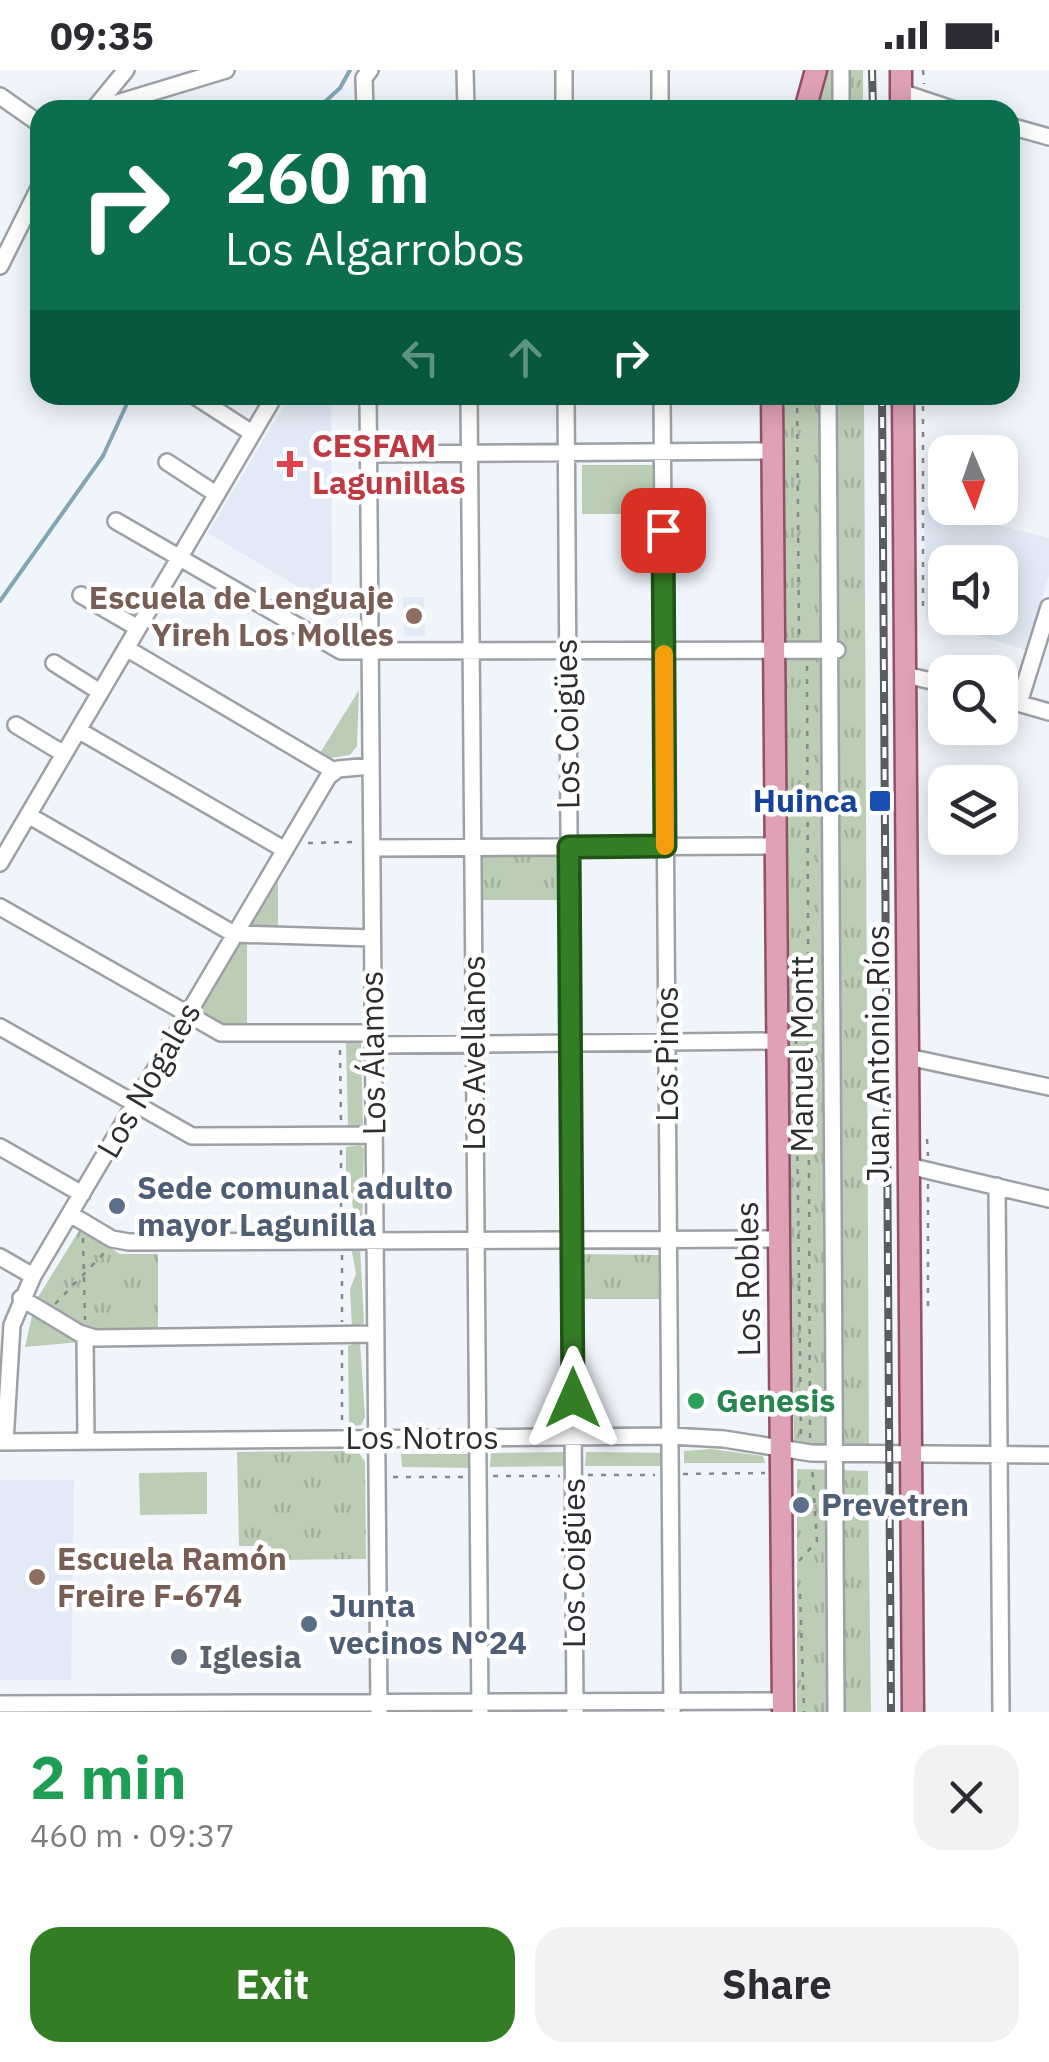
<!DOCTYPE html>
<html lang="en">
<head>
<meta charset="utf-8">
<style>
  body { margin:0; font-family:"IBM Plex Sans",sans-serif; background:#f2f2f3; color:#2b2b33; height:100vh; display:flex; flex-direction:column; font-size:38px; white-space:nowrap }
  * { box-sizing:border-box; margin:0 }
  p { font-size:32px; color:#7c7c81 }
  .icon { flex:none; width:55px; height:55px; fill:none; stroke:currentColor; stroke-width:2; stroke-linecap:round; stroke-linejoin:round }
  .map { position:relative; height:1642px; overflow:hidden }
  .drawer { display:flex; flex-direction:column; background:#fff; flex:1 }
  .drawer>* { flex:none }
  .banner { position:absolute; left:30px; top:30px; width:990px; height:305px; border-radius:30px; box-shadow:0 5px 25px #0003; background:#0b6e4f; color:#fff; overflow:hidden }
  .needle { width:65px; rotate:178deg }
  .fabs { position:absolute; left:928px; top:365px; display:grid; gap:20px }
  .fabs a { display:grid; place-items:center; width:90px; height:90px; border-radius:20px; background:#fff; box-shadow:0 5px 25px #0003; font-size:50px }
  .pin { position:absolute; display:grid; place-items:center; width:85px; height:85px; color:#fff; margin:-42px; border-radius:20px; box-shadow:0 5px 15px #0006 }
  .me { position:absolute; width:110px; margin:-55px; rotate:0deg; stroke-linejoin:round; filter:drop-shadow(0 0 8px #0008) }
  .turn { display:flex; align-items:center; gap:35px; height:210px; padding:0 30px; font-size:45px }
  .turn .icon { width:130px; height:130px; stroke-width:2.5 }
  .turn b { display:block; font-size:70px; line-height:85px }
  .lanes { display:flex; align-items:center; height:95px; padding:0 30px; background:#0003; justify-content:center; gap:50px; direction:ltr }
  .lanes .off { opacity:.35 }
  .round { display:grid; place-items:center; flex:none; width:105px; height:105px; border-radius:30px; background:#f2f2f3 }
  .head { display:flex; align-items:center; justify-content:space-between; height:170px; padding:0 30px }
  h1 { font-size:60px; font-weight:800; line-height:75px; color:#1e9e55 }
  .button { display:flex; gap:20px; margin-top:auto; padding:20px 30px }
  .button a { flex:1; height:115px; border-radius:30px; background:#337e25; color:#fff; font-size:40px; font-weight:800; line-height:115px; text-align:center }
  .button a+a { background:#f2f2f3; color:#2b2b33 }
  .status { display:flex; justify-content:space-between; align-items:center; height:70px; padding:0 50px; background:#fff; direction:ltr }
  .status svg { height:28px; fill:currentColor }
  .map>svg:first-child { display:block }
</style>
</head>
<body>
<div class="status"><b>09:35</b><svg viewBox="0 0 49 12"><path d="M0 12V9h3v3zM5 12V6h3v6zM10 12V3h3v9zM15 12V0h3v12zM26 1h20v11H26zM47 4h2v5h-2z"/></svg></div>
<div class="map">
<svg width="1049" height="1642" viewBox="0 0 1049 1642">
  <defs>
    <pattern id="park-tufts" width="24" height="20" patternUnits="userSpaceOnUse" patternTransform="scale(2.5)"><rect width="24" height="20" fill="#bbcdb5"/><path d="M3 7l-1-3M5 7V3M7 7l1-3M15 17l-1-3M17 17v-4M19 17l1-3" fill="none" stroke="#a1b09c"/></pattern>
  </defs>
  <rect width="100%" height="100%" fill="#f0f5fb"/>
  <path fill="#e1eaf6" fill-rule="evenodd" d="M 290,325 L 331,325 L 332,537 L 208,463 Z
    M 924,436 L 1049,468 L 1049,505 L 1028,581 L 926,549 ZM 945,492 L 1000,492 L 1000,548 L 945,548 Z
    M 403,527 L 424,527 L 425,566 L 404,566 Z
    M 0,1410 L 74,1410 L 71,1610 L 0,1610 Z"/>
  <path fill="#bbcdb5" d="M 582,395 L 667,395 L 667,444 L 582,444 Z
    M 359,620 L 357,676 L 350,685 L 330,688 L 320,683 Z
    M 278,810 L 278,857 L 248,857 Z
    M 238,873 L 247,873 L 247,959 L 230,959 L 196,945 Z
    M 346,973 L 361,973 L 363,1057 L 348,1058 Z
    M 361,1075 L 364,1079 L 362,1163 L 355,1162 L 352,1128 L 346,1124 L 346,1077 Z
    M 360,1176 L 364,1253 L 352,1258 L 350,1219 L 356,1204 L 351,1177 Z
    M 360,1272 L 365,1347 L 361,1355 L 349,1357 L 348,1276 Z
    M 711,1379 L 763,1386 L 765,1393 L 684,1393 L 684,1381 Z
    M 576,1382 L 576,1396 L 490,1397 L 491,1383 Z
    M 586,1382 L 674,1383 L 675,1396 L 585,1396 Z
    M 401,1384 L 483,1384 L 484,1398 L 402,1397 Z
    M 207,1402 L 207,1444 L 140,1445 L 139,1403 Z"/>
  <path fill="url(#park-tufts)" d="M 824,0 L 863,0 L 863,40 L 813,40 Z
    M 781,325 L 864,325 L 869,1379 L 810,1379 L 794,1373 Z
    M 481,787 L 564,787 L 564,830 L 481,830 Z
    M 80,1159 L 120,1184 L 158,1184 L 158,1265 L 25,1277 L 35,1232 Z
    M 579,1184 L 660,1185 L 662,1229 L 578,1229 Z
    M 358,1381 L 365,1392 L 366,1489 L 272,1490 L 271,1476 L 239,1476 L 237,1382 Z
    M 797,1399 L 868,1401 L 871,1642 L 797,1642 Z"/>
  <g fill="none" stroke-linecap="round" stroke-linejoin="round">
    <path stroke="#83a5b5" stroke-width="4" d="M 316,40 L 340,18 L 350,0
      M 0,531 L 103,386 L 131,325"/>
    <g stroke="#9da1a6" stroke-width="20">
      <path id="minor" d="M 465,0 L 466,40
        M 564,0 L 564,40
        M 660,0 L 660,40
        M 841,0 L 841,40
        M 901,22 L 955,40
        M 0,26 L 40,54
        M 93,40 L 126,0
        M 94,40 L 226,0
        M 365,40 L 364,8 L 370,0
        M 1010,56 L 1049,67
        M 0,196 L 40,116
        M 193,325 L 252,363
        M 368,325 L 379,1642
        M 469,325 L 480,1642
        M 566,325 L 575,1642
        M 662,325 L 672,1642
        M 828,325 L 836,1642
        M 368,384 L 772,381
        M 167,392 L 216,424
        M 116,451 L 341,581 L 837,580
        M 81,525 L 138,558
        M 126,578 L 334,701
        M 54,593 L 100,622
        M 905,605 L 945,614
        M 1000,628 L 1049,642
        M 1019,633 L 1049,537
        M 16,655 L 64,684
        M 78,660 L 285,780
        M 28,745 L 234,864 L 372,868
        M 372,778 L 775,776
        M 0,793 L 275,325
        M 0,837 L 221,963 L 373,963
        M 0,957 L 192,1066 L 374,1065
        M 373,975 L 776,971
        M 908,987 L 1049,1017
        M 0,1077 L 82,1124
        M 909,1096 L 1049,1129
        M 997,1116 L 1001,1642
        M 70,1144 L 112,1169 L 129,1172 L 777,1169
        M 0,1187 L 33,1206
        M 21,1228 L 79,1263 L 95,1268 L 376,1264
        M 85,1266 L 86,1371
        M 0,1372 L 670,1366 L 724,1369 L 811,1383 L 1049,1385
        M 5,1372 L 12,1255 L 33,1206 L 328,707 L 338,699 L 371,696
        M 0,1634 L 782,1631"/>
    </g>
    <g stroke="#925066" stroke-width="25">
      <path id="major" d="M 901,0 L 901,40
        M 805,40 L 816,0
        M 772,325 L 783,1642
        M 903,325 L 913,1642"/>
    </g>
    <path stroke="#86888d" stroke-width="2.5" stroke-dasharray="5 8" stroke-linecap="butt" d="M 923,0 L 924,14
      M 858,38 L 885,37
      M 797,325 L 799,566
      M 923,536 L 923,325
      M 807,596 L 810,1368
      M 308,773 L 355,772
      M 795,891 L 801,1368
      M 340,980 L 341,1052
      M 927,1069 L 928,1086
      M 341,1080 L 341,1157
      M 83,1168 L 85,1250
      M 342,1185 L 342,1252
      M 55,1234 L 105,1182
      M 928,1236 L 928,1114
      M 342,1280 L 342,1352
      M 683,1404 L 765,1403
      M 588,1405 L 655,1405
      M 493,1406 L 560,1406
      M 393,1407 L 465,1407
      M 799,1491 L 817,1471 L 812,1396
      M 800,1524 L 804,1642"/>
    <use href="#minor" stroke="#fff" stroke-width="15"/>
    <use href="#major" stroke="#dea1b5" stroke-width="20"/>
    <g stroke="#5b5c60" stroke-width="8">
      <path id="rail" d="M 872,0 L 873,40
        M 882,325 L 891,1642"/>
    </g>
    <use href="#rail" stroke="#fff" stroke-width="4" stroke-dasharray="11" stroke-linecap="butt"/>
  </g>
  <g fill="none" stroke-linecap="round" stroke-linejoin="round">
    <g stroke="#215218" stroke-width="25">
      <path id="route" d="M 573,1328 L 569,777 L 665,776 L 663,460"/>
    </g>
    <use href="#route" stroke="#337e25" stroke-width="18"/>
    <path stroke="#f59e0b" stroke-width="18" d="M 664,584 L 665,776"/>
  </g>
  <path fill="#e0444e" stroke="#fff" stroke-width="4" d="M285 379h10v10h10v10h-10v10h-10v-10h-10v-10h10z"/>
  <g fill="#8d6e63" stroke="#fff" stroke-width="4">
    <circle cx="414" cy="546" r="10"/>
    <circle cx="37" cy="1507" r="10"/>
  </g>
  <rect fill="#1a4fb4" stroke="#fff" stroke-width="4" x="868" y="719" width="24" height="24" rx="5"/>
  <g fill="#5c6f8a" stroke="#fff" stroke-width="4">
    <circle cx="117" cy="1136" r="10"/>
    <circle cx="801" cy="1435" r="10"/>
    <circle cx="309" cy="1554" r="10"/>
  </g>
  <circle fill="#2e9e5b" stroke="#fff" stroke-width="4" cx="696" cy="1331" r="10"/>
  <circle fill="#6b7280" stroke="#fff" stroke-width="4" cx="179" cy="1587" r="10"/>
  <g text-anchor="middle" stroke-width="9" stroke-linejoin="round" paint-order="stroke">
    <g font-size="32" font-weight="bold" fill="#be3a42" stroke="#fff" text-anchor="start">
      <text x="312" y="387">CESFAM<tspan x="312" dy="37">Lagunillas</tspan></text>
    </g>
    <g font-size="32" font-weight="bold" fill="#785e54" stroke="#fff" text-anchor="end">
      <text x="394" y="539">Escuela de Lenguaje<tspan x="394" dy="37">Yireh Los Molles</tspan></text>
      <text x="57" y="1500" text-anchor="start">Escuela Ramón<tspan x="57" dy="37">Freire F-674</tspan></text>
    </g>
    <g font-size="32" fill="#2d2e31" stroke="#fff">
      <text transform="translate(567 654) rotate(-91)" y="11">Los Coigües</text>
      <text transform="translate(373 983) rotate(-91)" y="11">Los Álamos</text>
      <text transform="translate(474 983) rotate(-90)" y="11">Los Avellanos</text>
      <text transform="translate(667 984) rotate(-90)" y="11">Los Pinos</text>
      <text transform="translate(802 984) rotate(-90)" y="11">Manuel Montt</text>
      <text transform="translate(878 984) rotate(-90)" y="11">Juan Antonio Ríos</text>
      <text transform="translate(149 1010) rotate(-60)" y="11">Los Nogales</text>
      <text transform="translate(748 1209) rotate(-91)" y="11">Los Robles</text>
      <text x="422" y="1379">Los Notros</text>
      <text transform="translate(574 1493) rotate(-90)" y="11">Los Coigües</text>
    </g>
    <g font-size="32" font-weight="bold" fill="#164399" stroke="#fff" text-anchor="end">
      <text x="858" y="742">Huinca</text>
    </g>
    <g font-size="32" font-weight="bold" fill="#4e5e75" stroke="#fff" text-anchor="start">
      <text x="137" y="1129">Sede comunal adulto<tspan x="137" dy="37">mayor Lagunilla</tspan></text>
      <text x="821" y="1446">Prevetren</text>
      <text x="329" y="1547">Junta<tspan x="329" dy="37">vecinos N°24</tspan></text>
    </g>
    <g font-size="32" font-weight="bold" fill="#27864d" stroke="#fff" text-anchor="start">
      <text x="716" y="1342">Genesis</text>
    </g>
    <g font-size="32" font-weight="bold" fill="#5b616d" stroke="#fff" text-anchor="start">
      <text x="199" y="1598">Iglesia</text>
    </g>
  </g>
</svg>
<div class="fabs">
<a><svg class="needle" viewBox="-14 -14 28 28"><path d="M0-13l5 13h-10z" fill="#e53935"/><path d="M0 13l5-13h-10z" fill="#7c7c81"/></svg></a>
<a><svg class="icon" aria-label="sound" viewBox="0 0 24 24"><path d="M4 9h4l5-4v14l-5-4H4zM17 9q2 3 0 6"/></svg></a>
<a><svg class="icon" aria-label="search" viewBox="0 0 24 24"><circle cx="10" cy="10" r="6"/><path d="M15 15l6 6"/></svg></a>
<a><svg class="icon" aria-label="layers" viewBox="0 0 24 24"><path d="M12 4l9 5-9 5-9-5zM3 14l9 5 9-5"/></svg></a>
</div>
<div class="pin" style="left:663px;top:460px;background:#d93025"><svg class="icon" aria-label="arrive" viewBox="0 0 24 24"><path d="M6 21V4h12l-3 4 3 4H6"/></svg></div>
<svg class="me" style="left:573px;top:1328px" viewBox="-20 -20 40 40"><path d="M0-17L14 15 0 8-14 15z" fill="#337e25" stroke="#fff" stroke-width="4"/></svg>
<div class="banner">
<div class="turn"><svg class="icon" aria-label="right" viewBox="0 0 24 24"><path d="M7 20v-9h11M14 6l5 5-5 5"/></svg><div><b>260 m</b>Los Algarrobos</div></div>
<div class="lanes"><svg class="icon off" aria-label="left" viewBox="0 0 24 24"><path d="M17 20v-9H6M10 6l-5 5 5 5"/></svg><svg class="icon off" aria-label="ahead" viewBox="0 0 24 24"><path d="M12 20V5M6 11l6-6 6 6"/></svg><svg class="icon" aria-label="right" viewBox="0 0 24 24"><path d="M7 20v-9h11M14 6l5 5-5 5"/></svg></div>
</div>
</div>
<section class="drawer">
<div class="head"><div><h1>2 min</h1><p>460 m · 09:37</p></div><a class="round"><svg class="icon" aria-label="close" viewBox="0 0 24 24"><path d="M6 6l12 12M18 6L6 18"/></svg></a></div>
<div class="button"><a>Exit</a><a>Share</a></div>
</section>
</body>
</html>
